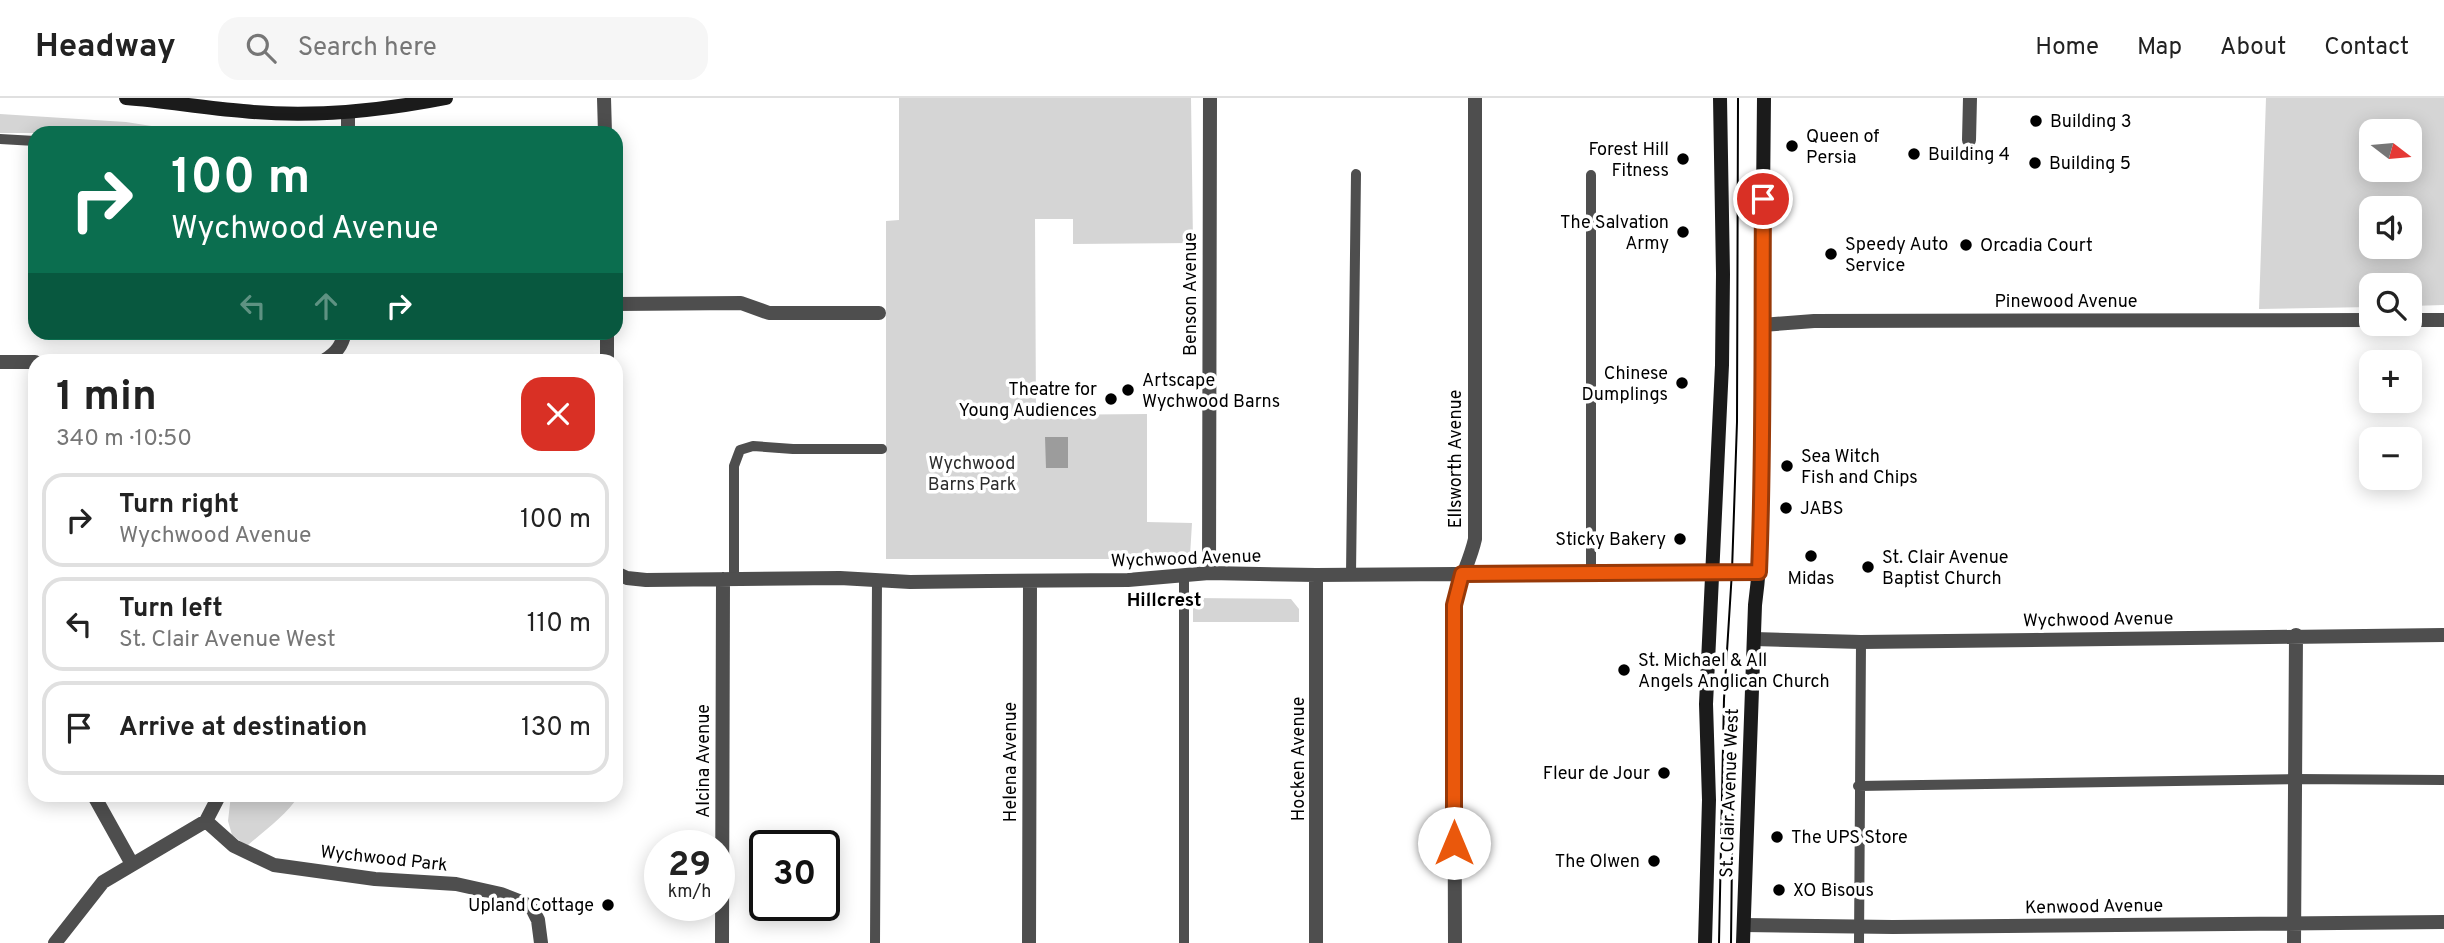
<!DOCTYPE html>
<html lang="en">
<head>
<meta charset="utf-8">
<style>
  body { margin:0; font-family:Overpass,sans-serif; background:#f6f6f6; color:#222; height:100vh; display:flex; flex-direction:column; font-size:26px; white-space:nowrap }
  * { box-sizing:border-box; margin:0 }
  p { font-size:23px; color:#767676 }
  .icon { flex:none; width:38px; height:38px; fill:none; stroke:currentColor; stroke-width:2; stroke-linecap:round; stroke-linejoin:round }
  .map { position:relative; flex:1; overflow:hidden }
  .details { position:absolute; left:28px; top:256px; width:595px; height:448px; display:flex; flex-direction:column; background:#fff; border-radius:21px; box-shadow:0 4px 18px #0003 }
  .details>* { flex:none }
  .hud { position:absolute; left:28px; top:28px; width:595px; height:214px; border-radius:21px; box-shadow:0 4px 18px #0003; background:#0b6e4f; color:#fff; overflow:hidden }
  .needle { width:46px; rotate:106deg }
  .fabs { position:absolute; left:2359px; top:21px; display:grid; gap:14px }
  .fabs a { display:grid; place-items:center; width:63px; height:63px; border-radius:14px; background:#fff; box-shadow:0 4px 18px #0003; font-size:35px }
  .speed { position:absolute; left:644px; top:732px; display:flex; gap:14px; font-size:35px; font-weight:700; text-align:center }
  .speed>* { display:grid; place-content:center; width:91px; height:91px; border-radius:50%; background:#fff; box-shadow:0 4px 18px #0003; line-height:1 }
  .speed small { font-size:18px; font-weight:400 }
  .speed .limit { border:4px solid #111; border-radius:10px; background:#fff; color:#111 }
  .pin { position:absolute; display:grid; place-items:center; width:60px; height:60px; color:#fff; margin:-30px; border:4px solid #fff; border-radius:50%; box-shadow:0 2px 7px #0007 }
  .me { position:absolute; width:77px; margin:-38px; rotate:0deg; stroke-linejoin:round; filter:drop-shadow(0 0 5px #0008) }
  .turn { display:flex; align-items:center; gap:24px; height:147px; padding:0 28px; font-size:32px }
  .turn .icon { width:91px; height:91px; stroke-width:2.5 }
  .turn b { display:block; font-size:49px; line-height:60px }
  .lanes { display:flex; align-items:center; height:66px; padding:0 28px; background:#0003; justify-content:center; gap:35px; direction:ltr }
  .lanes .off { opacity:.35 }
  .round { display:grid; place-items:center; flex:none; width:74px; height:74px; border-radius:21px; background:#f6f6f6 }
  .head { display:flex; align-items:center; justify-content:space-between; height:119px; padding:0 28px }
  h1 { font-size:42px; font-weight:700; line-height:52px }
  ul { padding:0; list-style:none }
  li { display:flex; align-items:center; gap:21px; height:94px; margin:0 14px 10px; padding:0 14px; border:4px solid #e0e0e0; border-radius:21px }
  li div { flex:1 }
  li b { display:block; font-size:26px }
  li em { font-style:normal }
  header { display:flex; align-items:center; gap:42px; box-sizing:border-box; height:98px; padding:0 35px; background:#fff; border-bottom:2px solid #e0e0e0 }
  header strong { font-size:33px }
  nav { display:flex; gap:38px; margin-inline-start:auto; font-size:24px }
  .search { width:490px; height:63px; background:#f6f6f6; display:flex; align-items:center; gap:18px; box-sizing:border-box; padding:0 24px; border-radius:21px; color:#767676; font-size:26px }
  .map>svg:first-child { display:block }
</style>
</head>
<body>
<header>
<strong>Headway</strong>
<div class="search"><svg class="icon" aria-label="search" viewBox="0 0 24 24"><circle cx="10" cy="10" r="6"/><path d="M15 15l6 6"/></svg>Search here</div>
<nav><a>Home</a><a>Map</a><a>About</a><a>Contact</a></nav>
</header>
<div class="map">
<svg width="2444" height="845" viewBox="0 0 2444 845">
  <rect width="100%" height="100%" fill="#fff"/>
  <path fill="#d5d5d5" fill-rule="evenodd" d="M 899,0 L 1191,0 L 1193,145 L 1073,146 L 1073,121 L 1035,121 L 1036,317 L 1147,316 L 1147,424 L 1192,425 L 1190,458 L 1122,461 L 886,461 L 886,123 L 899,122 Z
    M 2266,0 L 2444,0 L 2444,207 L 2410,208 L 2410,187 L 2371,187 L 2371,209 L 2259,211 ZM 2410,33 L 2410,72 L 2371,72 L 2371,33 ZM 2410,110 L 2410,149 L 2371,149 L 2371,110 Z
    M 0,16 L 126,24 L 177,32 L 177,35 L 0,35 Z
    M 1193,500 L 1291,501 L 1299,511 L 1299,524 L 1193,524 Z
    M 231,697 L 299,697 C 287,717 265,732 247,748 L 232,737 L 228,723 Z"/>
  <path fill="#9c9c9c" d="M 1045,339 L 1068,339 L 1068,370 L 1046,370 Z"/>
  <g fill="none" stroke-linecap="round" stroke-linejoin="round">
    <path stroke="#4e4e4e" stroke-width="10" d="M 0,41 L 35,43
      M 1591,475 L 1591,77
      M 1351,476 L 1356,76
      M 734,481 L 734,368 L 740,352 L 753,348 L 793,351 L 882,351
      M 1858,688 L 2296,681 L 2444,682
      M 875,845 L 877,482
      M 1184,845 L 1184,478
      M 1859,845 L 1861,544"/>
    <path stroke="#4e4e4e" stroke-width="14" d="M 604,0 L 605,35
      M 348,35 L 348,14
      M 1969,42 L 1970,0
      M 616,206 L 741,205 L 769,215 L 879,215
      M 2410,222 L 2444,222
      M 1762,227 L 1814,223 L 2371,222
      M 325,262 C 336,255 342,248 345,234
      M 607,262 L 607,234
      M 0,264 L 35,264
      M 616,475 L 627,480 L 646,482 L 840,480 L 910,484 L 988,483 L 1128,482 L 1209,475 L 1316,477 L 1759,474
      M 1209,475 L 1210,0
      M 1316,477 L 1316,845
      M 1754,541 L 1861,544 L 2444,537
      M 93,696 L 132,766
      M 206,723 L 220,696
      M 1744,827 L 1893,829 L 2444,824
      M 55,845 L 103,784 L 206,723 L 234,748 L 274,767 L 375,781 L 456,786 L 501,796 L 524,805 L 533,812 L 538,822 L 541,845
      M 722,845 L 723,481
      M 1029,845 L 1030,483
      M 1455,845 L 1454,507 C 1458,484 1470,464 1475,441 L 1475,0
      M 2294,845 L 2296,537"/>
    <path stroke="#1b1b1b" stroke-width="14" d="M 126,0 C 165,3 204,10 243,13 C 310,20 380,13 446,0
      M 1705,845 L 1709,702 L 1706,606 L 1722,267 L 1723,176 L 1720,0
      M 1743,845 L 1755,507 C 1765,431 1762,354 1762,278 C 1762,185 1763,93 1764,0"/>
    <path stroke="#000" stroke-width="2" d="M 1719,845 L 1724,601 L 1732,473 L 1737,324 L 1738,0
      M 1731,845 L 1733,670"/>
  </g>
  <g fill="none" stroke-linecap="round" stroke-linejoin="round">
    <g stroke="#983908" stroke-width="18">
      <path id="route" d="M 1454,745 L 1454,507 L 1462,476 L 1759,474 C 1764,350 1762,225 1763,101"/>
    </g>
    <use href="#route" stroke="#ea580c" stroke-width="12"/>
  </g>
  <g fill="#000" stroke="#fff" stroke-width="2.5">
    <circle cx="2036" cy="23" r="7"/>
    <circle cx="1792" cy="48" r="7"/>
    <circle cx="1914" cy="56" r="7"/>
    <circle cx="1683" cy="61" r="7"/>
    <circle cx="2035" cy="65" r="7"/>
    <circle cx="1683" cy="134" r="7"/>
    <circle cx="1966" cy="147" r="7"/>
    <circle cx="1831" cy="156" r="7"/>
    <circle cx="1682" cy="285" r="7"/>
    <circle cx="1128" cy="292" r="7"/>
    <circle cx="1111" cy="301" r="7"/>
    <circle cx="1787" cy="368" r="7"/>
    <circle cx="1786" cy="410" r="7"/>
    <circle cx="1680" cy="441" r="7"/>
    <circle cx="1811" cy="458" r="7"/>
    <circle cx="1868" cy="469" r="7"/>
    <circle cx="1624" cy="572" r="7"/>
    <circle cx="1664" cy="675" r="7"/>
    <circle cx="1777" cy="739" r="7"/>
    <circle cx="1654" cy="763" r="7"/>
    <circle cx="1779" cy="792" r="7"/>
    <circle cx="608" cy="807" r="7"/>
  </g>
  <g text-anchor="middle" stroke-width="7" stroke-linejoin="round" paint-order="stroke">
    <g font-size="18" fill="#000" stroke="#fff" text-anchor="start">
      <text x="2050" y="29">Building 3</text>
      <text x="1806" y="44">Queen of<tspan x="1806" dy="21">Persia</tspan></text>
      <text x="1669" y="57" text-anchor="end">Forest Hill<tspan x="1669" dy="21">Fitness</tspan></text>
      <text x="1928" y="62">Building 4</text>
      <text x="2049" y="71">Building 5</text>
      <text x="1669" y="130" text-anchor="end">The Salvation<tspan x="1669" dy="21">Army</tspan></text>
      <text x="1845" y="152">Speedy Auto<tspan x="1845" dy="21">Service</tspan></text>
      <text x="1980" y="153">Orcadia Court</text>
      <text x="1668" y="281" text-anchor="end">Chinese<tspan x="1668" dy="21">Dumplings</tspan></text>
      <text x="1142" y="288">Artscape<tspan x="1142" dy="21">Wychwood Barns</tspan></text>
      <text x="1097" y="297" text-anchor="end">Theatre for<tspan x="1097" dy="21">Young Audiences</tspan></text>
      <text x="1801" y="364">Sea Witch<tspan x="1801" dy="21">Fish and Chips</tspan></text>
      <text x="1800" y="416">JABS</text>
      <text x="1666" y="447" text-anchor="end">Sticky Bakery</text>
      <text x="1882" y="465">St. Clair Avenue<tspan x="1882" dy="21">Baptist Church</tspan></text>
      <text x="1811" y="486" text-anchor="middle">Midas</text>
      <text x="1638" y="568">St. Michael &amp; All<tspan x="1638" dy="21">Angels Anglican Church</tspan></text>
      <text x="1650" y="681" text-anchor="end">Fleur de Jour</text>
      <text x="1791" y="745">The UPS Store</text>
      <text x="1640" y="769" text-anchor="end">The Olwen</text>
      <text x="1793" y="798">XO Bisous</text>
      <text x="594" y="813" text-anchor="end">Upland Cottage</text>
    </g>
    <g font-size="18" fill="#000" stroke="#fff">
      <text transform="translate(1190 196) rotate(-90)" y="6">Benson Avenue</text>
      <text x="2066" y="209">Pinewood Avenue</text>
      <text transform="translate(1455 361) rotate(-90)" y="6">Ellsworth Avenue</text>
      <text transform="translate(1186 460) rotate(-2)" y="6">Wychwood Avenue</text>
      <text transform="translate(2098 521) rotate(-1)" y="6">Wychwood Avenue</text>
      <text transform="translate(1298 661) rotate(-90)" y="6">Hocken Avenue</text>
      <text transform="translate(703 663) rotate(-90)" y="6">Alcina Avenue</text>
      <text transform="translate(1010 664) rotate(-90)" y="6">Helena Avenue</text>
      <text transform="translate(1729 695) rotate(-88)" y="6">St. Clair Avenue West</text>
      <text transform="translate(384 760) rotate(6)" y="6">Wychwood Park</text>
      <text transform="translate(2094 808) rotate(-1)" y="6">Kenwood Avenue</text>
    </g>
    <g font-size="18" fill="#2c2c2c" stroke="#fff">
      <text x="972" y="371">Wychwood<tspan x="972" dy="21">Barns Park</tspan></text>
    </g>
    <g font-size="19" font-weight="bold" fill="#000" stroke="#fff">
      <text x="1164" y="508">Hillcrest</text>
    </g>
  </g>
</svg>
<div class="fabs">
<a><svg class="needle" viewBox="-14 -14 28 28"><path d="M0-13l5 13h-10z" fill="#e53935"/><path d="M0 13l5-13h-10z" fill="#767676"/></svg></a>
<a><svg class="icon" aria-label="sound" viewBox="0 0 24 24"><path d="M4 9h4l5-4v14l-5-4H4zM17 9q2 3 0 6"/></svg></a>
<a><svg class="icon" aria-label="search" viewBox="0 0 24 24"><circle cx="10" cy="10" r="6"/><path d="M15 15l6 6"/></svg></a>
<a>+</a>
<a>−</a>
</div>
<div class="speed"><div>29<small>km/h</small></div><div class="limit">30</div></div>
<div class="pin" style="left:1763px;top:101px;background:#d93025"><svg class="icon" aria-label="arrive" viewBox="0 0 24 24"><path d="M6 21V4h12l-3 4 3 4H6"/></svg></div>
<svg class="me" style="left:1454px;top:745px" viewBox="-20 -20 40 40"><circle r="19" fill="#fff"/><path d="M0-13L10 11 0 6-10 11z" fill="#ea580c"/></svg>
<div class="hud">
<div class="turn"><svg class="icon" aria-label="right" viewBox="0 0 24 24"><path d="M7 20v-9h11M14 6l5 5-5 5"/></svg><div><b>100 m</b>Wychwood Avenue</div></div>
<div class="lanes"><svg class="icon off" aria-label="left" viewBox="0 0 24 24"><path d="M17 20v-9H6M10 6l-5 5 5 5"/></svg><svg class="icon off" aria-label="ahead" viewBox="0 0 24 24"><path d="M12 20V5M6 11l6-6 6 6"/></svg><svg class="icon" aria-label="right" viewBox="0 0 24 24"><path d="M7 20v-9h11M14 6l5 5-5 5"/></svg></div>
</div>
<section class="details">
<div class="head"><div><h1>1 min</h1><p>340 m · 10:50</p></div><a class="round" style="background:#d93025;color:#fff"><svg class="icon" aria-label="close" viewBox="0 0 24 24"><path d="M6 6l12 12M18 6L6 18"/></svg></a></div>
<ul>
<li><svg class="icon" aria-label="right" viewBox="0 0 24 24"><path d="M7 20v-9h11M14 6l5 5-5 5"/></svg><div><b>Turn right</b><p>Wychwood Avenue</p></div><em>100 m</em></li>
<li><svg class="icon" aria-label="left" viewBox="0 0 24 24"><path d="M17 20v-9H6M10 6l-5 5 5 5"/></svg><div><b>Turn left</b><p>St. Clair Avenue West</p></div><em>110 m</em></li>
<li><svg class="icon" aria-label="arrive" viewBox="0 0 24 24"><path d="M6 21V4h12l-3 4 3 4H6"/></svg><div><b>Arrive at destination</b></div><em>130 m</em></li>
</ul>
</section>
</div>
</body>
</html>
